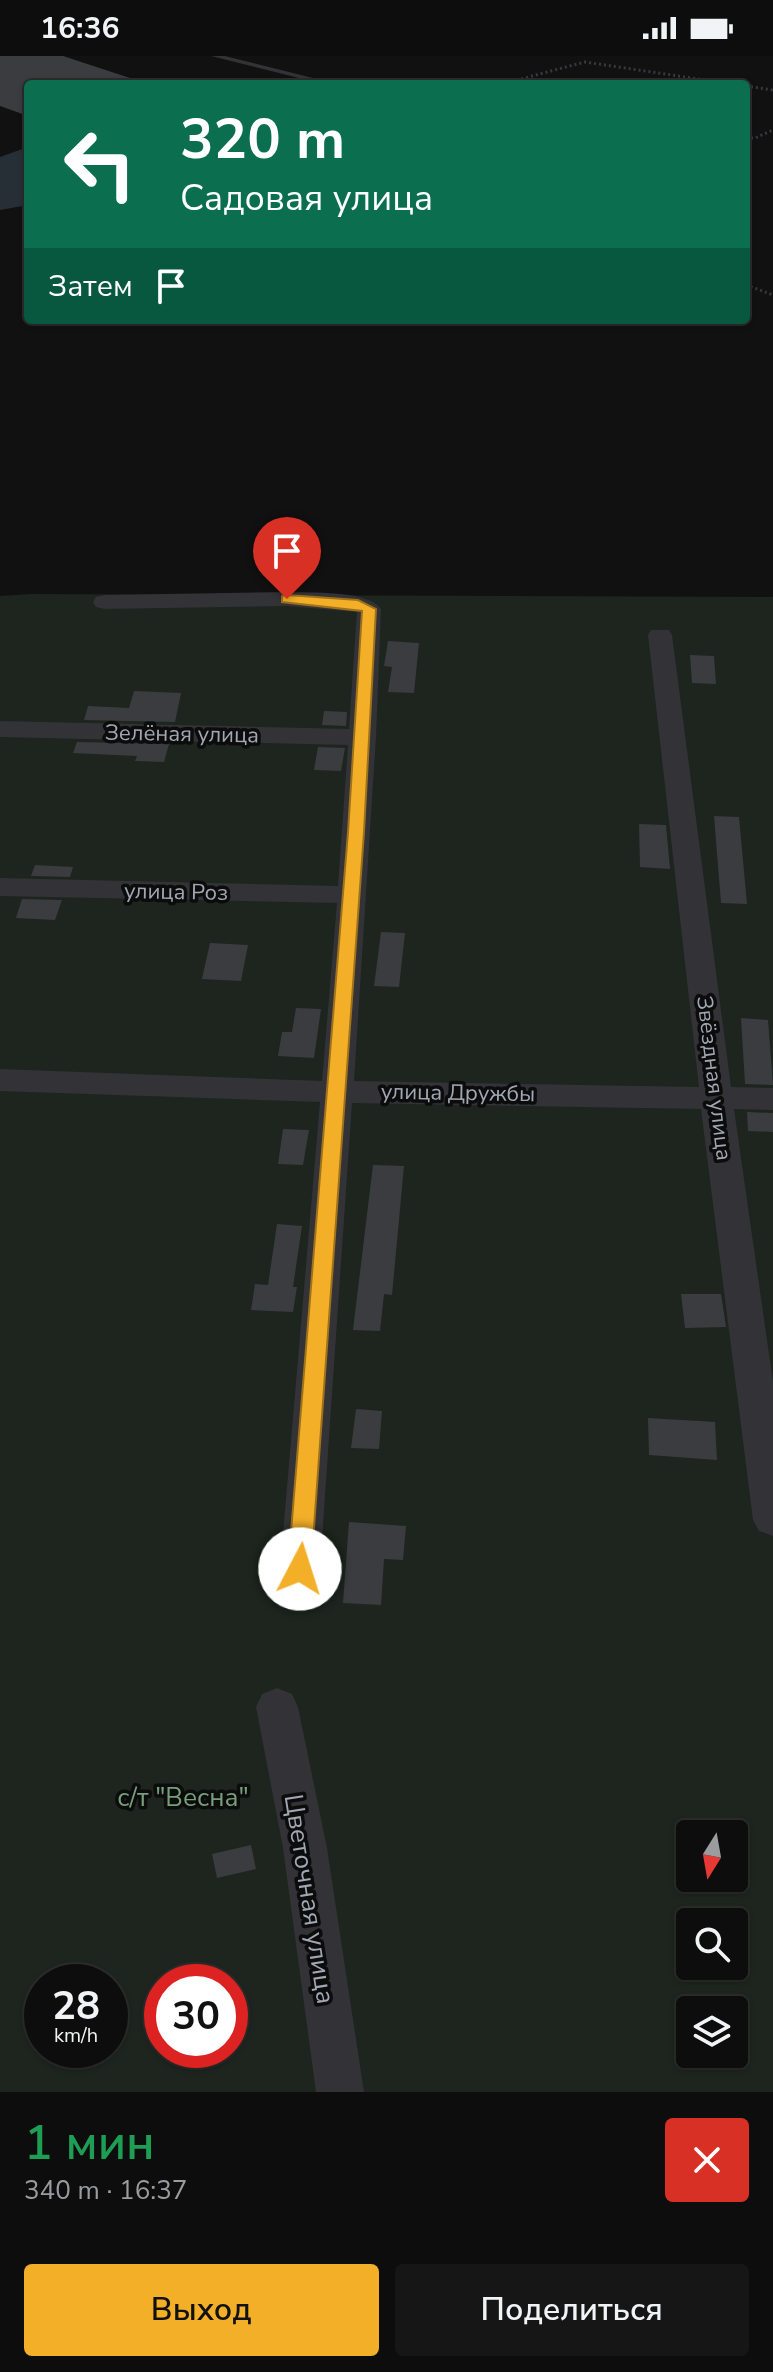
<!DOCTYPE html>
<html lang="ru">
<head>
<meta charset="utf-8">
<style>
  body { margin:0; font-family:"Nunito Sans",sans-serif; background:#161617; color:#f1f3f6; height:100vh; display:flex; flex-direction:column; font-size:30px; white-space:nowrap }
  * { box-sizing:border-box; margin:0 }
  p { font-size:26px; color:#9a9c9e }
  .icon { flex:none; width:44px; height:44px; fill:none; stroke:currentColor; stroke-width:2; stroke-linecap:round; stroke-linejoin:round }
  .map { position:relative; height:2036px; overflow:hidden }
  .details { display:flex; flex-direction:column; background:#0d0d0e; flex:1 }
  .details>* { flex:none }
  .guide { position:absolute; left:24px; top:24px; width:726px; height:244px; border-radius:8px; box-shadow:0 2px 6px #0004,0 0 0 2px #2d2d2e; background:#0b6e4f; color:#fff; overflow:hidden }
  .needle { width:52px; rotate:191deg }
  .controls { position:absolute; left:676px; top:1764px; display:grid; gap:16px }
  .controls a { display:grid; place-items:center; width:72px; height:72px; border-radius:8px; background:#0d0d0e; box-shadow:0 2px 6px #0004,0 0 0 2px #2d2d2e; font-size:40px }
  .speed { position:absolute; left:24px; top:1908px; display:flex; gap:16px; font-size:40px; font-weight:700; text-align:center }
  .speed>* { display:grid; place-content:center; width:104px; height:104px; border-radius:50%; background:#0d0d0e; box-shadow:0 2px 6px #0004,0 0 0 2px #2d2d2e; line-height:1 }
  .speed small { font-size:20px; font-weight:400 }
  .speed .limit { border:12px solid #d22; background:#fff; color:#111 }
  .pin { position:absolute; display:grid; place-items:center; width:68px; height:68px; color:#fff; margin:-82px -34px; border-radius:50% 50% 50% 0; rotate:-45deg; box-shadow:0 0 8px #0007 }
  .pin .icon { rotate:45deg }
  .me { position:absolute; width:88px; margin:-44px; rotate:5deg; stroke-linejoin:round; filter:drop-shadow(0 0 6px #0008) }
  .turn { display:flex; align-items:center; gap:28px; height:168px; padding:0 24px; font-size:36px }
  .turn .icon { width:104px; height:104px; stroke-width:2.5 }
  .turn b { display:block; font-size:56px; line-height:68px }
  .then { display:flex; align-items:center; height:76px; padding:0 24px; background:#0003; gap:16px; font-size:30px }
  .round { display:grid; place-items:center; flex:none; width:84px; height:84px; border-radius:8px; background:#161617 }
  .head { display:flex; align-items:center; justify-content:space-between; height:136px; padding:0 24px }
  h1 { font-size:48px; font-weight:600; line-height:60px; color:#1e9e55 }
  .primary-button { display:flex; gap:16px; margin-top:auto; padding:16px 24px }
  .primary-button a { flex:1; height:92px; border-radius:8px; background:#f3af28; color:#111; font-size:32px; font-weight:600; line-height:92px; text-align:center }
  .primary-button a+a { background:#161617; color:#f1f3f6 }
  .status { display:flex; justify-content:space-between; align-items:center; height:56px; padding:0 40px; background:#0d0d0e; direction:ltr }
  .status svg { height:22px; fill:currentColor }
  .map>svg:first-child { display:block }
</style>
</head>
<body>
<div class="status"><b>16:36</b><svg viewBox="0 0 49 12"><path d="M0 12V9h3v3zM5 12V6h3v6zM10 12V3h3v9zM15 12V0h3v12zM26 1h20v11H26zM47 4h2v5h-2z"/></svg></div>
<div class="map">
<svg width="773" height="2036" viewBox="0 0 773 2036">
  <rect width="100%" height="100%" fill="#111112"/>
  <path fill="#1d251e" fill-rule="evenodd" d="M 31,538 L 773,541 L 773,2036 L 0,2036 L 0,540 ZM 690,1778 L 734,1778 L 734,1822 L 690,1822 ZM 690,1866 L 734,1866 L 734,1910 L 690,1910 ZM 42,1926 L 110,1926 L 110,1994 L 42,1994 ZM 162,1926 L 230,1926 L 230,1994 L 162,1994 ZM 690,1954 L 734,1954 L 734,1998 L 690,1998 Z"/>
  <path fill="#272f36" d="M 28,91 L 28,149 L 0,154 L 0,101 Z"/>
  <path fill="#3b3c3f" d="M 0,0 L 63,0 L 133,23 L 133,28 L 28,28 L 28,60 L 0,50 Z
    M 388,585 L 419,587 L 414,637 L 388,636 L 392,611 L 384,610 Z
    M 690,599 L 714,600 L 716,628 L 692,627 Z
    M 134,635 L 181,637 L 175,666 L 84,664 L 88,650 L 129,652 Z
    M 324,655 L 347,656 L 346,670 L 322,669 Z
    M 77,686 L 169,688 L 164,706 L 135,705 L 137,700 L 73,697 Z
    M 318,691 L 345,692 L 341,715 L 314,714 Z
    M 714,760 L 739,761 L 747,848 L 721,847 Z
    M 639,768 L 666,769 L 670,813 L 640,811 Z
    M 35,809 L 73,811 L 70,821 L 31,820 Z
    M 22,843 L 62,844 L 55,864 L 16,862 Z
    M 381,876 L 405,877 L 399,931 L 374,930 Z
    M 210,887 L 248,889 L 241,925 L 202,923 Z
    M 296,952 L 321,953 L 314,1002 L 278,1000 L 282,976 L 292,976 Z
    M 741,962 L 768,964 L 773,1029 L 745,1028 Z
    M 747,1056 L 773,1057 L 773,1076 L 748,1075 Z
    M 283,1073 L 309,1074 L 303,1109 L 278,1108 Z
    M 373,1109 L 404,1110 L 392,1239 L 384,1238 L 380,1275 L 353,1274 Z
    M 277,1168 L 302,1170 L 293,1231 L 297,1231 L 293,1256 L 251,1254 L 255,1228 L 268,1229 Z
    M 681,1238 L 721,1238 L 726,1271 L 685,1272 Z
    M 356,1353 L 382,1355 L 379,1393 L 351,1392 Z
    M 648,1362 L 715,1366 L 717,1404 L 649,1399 Z
    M 349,1466 L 406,1470 L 403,1504 L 384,1503 L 381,1549 L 343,1547 Z
    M 251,1789 L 256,1813 L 217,1822 L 212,1798 Z"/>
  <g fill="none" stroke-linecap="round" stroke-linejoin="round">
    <path stroke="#38393e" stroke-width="3" stroke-dasharray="2 3" stroke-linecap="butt" d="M 502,28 L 585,6 L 731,28
      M 746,30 L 773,34
      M 746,82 L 755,82 L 773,74
      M 746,229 L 773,239"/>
    <path fill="#323237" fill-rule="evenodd" d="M 211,0 L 225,0 L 337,28 L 323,28 Z"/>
    <path fill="#323237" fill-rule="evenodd" d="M 287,536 C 310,537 368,534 381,553 L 376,681 L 354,1025 L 699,1031 L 648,579 L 651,574 L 669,574 L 672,579 L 731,1031 L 773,1032 L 773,1054 L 734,1053 L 773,1326 L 773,1480 L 759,1475 L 753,1464 L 701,1053 L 352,1047 L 320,1513 L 314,1525 L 300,1530 L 286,1525 L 280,1513 L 320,1046 L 0,1035 L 0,1013 L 322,1025 L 337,847 L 0,840 L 0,822 L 338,830 L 348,689 L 0,681 L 0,665 L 349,673 L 357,556 L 287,550 L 105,553 L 96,551 L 93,546 L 96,541 L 105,539 Z
      M 277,1632 L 292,1638 L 298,1651 L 327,1792 L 364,2036 L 316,2036 L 283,1792 L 256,1651 L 262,1638 Z"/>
  </g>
  <path fill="#f3af28" stroke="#9e721a" stroke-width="2" d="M 287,539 L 358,544 L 376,553 L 364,776 L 311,1513 L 308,1520 L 300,1523 L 292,1520 L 288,1513 L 348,776 L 362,555 L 282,546 L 282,540 Z"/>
  <g text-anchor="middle" stroke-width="7" stroke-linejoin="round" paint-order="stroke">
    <g font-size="22" fill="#a2a7b3" stroke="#0c0c0d">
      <text transform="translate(182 677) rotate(1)" y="8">Зелёная улица</text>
      <text transform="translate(176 835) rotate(1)" y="8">улица Роз</text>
      <text transform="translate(715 1022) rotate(83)" y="8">Звёздная улица</text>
      <text transform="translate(458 1036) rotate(1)" y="8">улица Дружбы</text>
    </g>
    <g font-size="26" fill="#789f7b" stroke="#0c0c0d">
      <text x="183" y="1750">с/т "Весна"</text>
    </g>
    <g font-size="26" fill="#a2a7b3" stroke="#0c0c0d">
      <text transform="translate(310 1843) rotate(81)" y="9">Цветочная улица</text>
    </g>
  </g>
</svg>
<div class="controls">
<a><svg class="needle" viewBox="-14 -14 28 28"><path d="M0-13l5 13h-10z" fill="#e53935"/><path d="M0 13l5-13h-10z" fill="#9a9c9e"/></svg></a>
<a><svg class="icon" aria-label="search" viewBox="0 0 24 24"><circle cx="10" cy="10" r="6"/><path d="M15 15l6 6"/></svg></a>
<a><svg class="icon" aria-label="layers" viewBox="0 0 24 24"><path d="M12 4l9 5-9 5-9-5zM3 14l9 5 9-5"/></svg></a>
</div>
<div class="speed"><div>28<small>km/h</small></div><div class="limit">30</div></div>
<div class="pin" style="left:287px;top:543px;background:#d93025"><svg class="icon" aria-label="arrive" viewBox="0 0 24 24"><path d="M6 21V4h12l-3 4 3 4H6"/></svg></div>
<svg class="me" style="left:300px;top:1513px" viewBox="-20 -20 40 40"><circle r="19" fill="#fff"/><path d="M0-13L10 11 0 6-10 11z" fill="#f3af28"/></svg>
<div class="guide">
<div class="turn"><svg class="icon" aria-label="left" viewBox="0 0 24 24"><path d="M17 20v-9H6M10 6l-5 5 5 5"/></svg><div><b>320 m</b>Садовая улица</div></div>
<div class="then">Затем<svg class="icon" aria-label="arrive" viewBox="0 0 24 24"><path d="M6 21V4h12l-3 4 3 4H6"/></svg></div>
</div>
</div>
<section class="details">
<div class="head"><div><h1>1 мин</h1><p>340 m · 16:37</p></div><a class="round" style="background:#d93025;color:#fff"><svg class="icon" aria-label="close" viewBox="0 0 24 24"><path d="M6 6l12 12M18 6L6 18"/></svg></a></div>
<div class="primary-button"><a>Выход</a><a>Поделиться</a></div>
</section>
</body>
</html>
